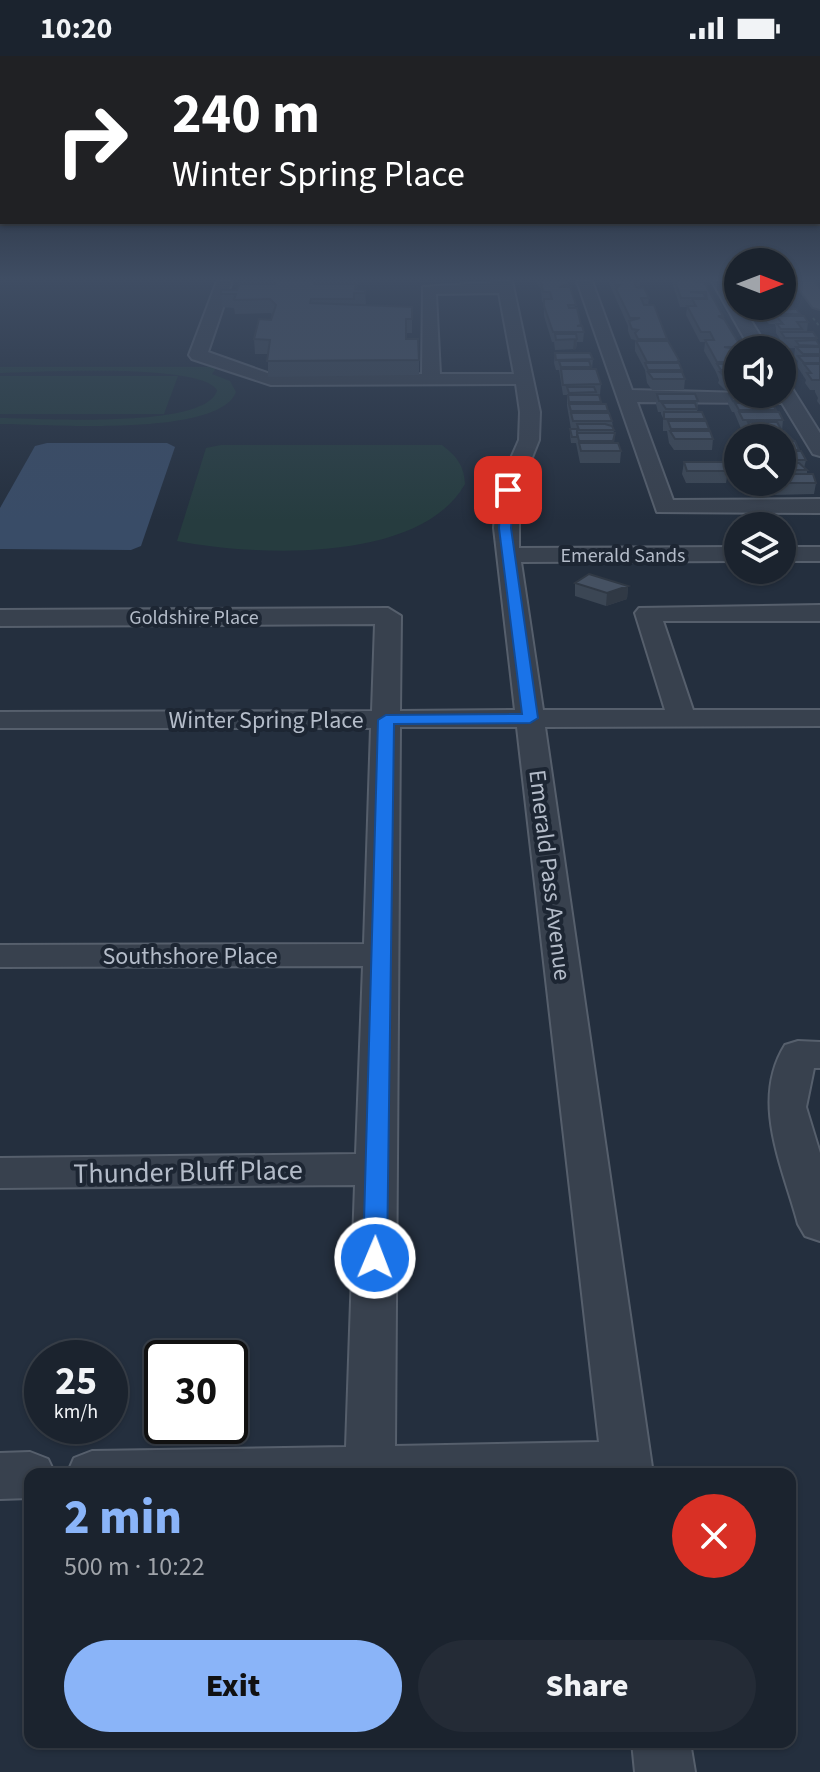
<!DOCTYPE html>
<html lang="en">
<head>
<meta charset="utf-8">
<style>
  body { margin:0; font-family:"Source Sans 3",sans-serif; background:#242b36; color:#f1f3f6; height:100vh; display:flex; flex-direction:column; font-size:30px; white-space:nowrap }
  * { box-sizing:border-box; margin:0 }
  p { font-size:26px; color:#a0a4aa }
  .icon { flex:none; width:44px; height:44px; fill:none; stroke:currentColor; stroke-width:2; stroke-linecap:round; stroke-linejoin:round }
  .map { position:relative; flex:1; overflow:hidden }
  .panel { position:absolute; left:24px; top:1412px; width:772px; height:280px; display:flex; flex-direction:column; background:#1b232e; border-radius:16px; box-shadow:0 2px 6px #0004,0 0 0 2px #39404a }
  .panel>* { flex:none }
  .hud { position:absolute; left:0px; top:0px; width:820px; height:168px; box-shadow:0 2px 6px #0004,0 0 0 2px #39404a; background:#202124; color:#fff; overflow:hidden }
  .needle { width:52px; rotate:90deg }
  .buttons { position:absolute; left:724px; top:192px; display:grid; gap:16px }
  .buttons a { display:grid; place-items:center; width:72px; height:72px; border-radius:50%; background:#1b232e; box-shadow:0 2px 6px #0004,0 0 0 2px #39404a; font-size:40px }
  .speed { position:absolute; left:24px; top:1284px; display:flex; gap:16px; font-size:40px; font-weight:700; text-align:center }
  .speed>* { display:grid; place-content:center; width:104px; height:104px; border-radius:50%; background:#1b232e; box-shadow:0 2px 6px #0004,0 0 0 2px #39404a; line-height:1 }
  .speed small { font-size:20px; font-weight:400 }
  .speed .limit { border:4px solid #111; border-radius:12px; background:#fff; color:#111 }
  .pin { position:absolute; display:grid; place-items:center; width:68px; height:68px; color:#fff; margin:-34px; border-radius:16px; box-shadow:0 4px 12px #0006 }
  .me { position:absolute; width:88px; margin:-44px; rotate:1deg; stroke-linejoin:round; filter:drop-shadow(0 0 6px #0008) }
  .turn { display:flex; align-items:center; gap:28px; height:168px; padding:0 40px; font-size:36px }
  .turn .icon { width:104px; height:104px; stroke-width:2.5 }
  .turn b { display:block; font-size:56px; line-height:68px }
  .round { display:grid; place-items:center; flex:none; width:84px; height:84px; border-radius:42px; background:#242b36 }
  .overview { display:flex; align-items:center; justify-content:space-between; height:136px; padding:0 40px }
  h1 { font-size:48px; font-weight:800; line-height:60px; color:#8ab4f8 }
  .action { display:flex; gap:16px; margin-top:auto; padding:16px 40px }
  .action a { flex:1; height:92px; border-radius:48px; background:#8ab4f8; color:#111; font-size:32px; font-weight:800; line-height:92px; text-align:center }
  .action a+a { background:#242b36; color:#f1f3f6 }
  .status { display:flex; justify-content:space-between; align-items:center; height:56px; padding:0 40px; background:#1b232e; direction:ltr }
  .status svg { height:22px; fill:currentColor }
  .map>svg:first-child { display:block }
</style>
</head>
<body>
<div class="status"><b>10:20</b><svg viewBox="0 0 49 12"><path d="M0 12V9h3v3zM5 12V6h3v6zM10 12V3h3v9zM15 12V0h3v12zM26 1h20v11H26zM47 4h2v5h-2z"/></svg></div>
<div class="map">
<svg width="820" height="1716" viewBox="0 0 820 1716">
  <rect width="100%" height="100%" fill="#242f3e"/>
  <path fill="#263c3f" d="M 0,311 L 217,311 L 212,318 L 230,325 L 236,336 C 219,382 43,368 0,368 L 0,362 C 36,362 208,374 217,334 C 201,307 36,316 0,317 Z
    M 0,320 L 178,320 L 164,358 L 0,358 Z
    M 221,389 L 442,389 C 457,401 464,409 465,428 C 420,508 255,500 177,485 L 206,392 Z"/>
  <path fill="#394c67" d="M 47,387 L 167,387 L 175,391 L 141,490 L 131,494 L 0,493 L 0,452 L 35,390 Z"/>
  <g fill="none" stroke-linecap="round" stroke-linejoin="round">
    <g stroke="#565f6c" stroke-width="4">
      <path id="minor" d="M 217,225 L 232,225 L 208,296 L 273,319 L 422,318 L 423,231 L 512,225 L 540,356 L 539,384 L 519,434 L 519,492 L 738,491 L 738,505 L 521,506 L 543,654 L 665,654 L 635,557 L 639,552 L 820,549 L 820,565 L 663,565 L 693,654 L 820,654 L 820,670 L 545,671 L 653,1418 L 67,1418 L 74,1402 L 92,1395 L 346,1391 L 355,1129 L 0,1132 L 0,1102 L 356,1098 L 363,910 L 0,911 L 0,889 L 364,888 L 371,672 L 0,672 L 0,656 L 372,655 L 375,568 L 0,570 L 0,554 L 388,552 L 401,560 L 400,655 L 515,654 L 494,472 L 497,434 L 519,384 L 520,356 L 516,328 L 271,329 L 192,303 L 189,299 ZM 499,237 L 514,318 L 440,318 L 436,238 ZM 400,671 L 517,671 L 599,1386 L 395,1390 Z
        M 577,225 L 592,225 L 632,334 L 782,338 L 782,324 L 788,326 L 820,377 L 820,400 L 813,398 L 782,347 L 637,346 L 673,444 L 820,443 L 820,457 L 657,456 Z
        M 712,225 L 726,225 L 738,250 L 742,250 L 769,294 L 751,294 Z
        M 782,491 L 820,491 L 820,505 L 782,505 Z
        M 798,985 L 820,986 L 820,1012 L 814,1012 L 806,1051 L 820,1097 L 820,1185 L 805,1180 L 798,1168 C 783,1111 750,1045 785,989 Z
        M 30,1396 L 48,1403 L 55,1418 L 30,1418 L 30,1442 L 0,1443 L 0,1397 Z
        M 632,1686 L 690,1686 L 695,1716 L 635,1716 Z"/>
    </g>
    <g stroke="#414a57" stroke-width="4">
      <path id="major" d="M 794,225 L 813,225 L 820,234 L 820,253 L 813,251 Z"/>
    </g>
    <path stroke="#44595c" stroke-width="2" stroke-dasharray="3 3" stroke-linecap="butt" d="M 813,262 L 820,271"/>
    <use href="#minor" fill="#38414e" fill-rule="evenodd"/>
    <use href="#major" fill="#56606e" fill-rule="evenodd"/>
  </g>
  <path fill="#3b4654" d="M 241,225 L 358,225 L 357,233 L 365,234 L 366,249 L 412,251 L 412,277 L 406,277 L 406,283 L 419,304 L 419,319 L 268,321 L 268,298 L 255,298 L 254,283 L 271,264 L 272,259 L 271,257 L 235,258 L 234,252 L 222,251 L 221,234 L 237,234 L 241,228 Z
    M 535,225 L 568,225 L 575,252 L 584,276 L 583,286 L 577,286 L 576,293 L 555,294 L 554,286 L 552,286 L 544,260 L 544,246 L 542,246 L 541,233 Z
    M 608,225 L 640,225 L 640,231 L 649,242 L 648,249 L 667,283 L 682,314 L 685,323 L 684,334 L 652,334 L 647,327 L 645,314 L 635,295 L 635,284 L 631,283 L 628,275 L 628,270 Z
    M 669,225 L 702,225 L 741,291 L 740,293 L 738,294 L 738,334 L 725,334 L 718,327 L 719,324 L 716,316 L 704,295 L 705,286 L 700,286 L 686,259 L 687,251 L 680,251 L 672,226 Z
    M 782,230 L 787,237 L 788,246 L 793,251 L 793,253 L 808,266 L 807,276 L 817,282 L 816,284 L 820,290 L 820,349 L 817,345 L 818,342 L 815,336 L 815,334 L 810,334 L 805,327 L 806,324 L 797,310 L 798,305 L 794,301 L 795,292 L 784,292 L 780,286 L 780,283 L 776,277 L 776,272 L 775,268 L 769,268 L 765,263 L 767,253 L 766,250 L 782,250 Z
    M 555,297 L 593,303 L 592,313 L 601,328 L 600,339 L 596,339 L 601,346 L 601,348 L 608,355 L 612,365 L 614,377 L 615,377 L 614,387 L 621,395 L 620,407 L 580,407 L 576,387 L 571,387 L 570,379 L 570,373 L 571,373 L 567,350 L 567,339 L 563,339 L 559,314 L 556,314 L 554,307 Z
    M 657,338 L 698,345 L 697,356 L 705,363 L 709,375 L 713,383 L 712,394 L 674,394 L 669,387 L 667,375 L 663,375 L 663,362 L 661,358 L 661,356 L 658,356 L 656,348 Z
    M 729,338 L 772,345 L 771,347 L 776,354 L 776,356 L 783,364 L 782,375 L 792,383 L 792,385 L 799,394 L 799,395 L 806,404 L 804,412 L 807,414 L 807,418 L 816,427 L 814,438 L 773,439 L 768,429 L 769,426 L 782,426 L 782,382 L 749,382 L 747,375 L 742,375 L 734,356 L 732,356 L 728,348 Z
    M 684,406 L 728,415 L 726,427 L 686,427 L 682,418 Z
    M 575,527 L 628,530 L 627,543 L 606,550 L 575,540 Z"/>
  <path fill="#303945" d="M 577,283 L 576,293 L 573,294 L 574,284 Z
    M 628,530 L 627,543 L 606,550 L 607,537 Z"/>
  <path fill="#455162" stroke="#303945" stroke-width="2" d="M 276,225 L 314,225 L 314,228 L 356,228 L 355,233 L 365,234 L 365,237 L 354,237 L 354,243 L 311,243 L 310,247 L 412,251 L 412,263 L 406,263 L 406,283 L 418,283 L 419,304 L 267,305 L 270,284 L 254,283 L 259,263 L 271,264 L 276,249 L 270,243 L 234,244 L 236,238 L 221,238 L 221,234 L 237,234 L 240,228 L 275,228 Z
    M 541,225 L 568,225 L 569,228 L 559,231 L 570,231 L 576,249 L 568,249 L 569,252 L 577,252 L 581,269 L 577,270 L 582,270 L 584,276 L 553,276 L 544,250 L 544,243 L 552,243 L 550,236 L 543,236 Z
    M 614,225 L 634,225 L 636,231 L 644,232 L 649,242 L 641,242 L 644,249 L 654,249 L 667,283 L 638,283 L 635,277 L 638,274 L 632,273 L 629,265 L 640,262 L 630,262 L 616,233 L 620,229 L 616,229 Z
    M 675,225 L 695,225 L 692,225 L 704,226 L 723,260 L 718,260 L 724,263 L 741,291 L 724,291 L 743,294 L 738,294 L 738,306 L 717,306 L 705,284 L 714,284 L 710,276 L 701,276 L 687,250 L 696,250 L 692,243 L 707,243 L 706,236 L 690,236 L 703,237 L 706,242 L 681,242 Z
    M 782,239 L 785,239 L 788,244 L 782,244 Z
    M 782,246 L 790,246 L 793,251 L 776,251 L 775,250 L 782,250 Z
    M 766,253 L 796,253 L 800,258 L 770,258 Z
    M 776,260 L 804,260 L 808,266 L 797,266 L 802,273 L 781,273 L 777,268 L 783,268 Z
    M 781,276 L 813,276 L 817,282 L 785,282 Z
    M 555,278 L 576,278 L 577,283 L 556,284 Z
    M 816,284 L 820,290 L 799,289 L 796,285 Z
    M 636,285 L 668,285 L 679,304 L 677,306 L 647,306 Z
    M 796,291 L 820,291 L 820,298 L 803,298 Z
    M 555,297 L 590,297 L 593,303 L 556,304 Z
    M 798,300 L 820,300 L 820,307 L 804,307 Z
    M 559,305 L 589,305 L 591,311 L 561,311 Z
    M 645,307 L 679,307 L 682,314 L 648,314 Z
    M 717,308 L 738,308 L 738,314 L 721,314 Z
    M 804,308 L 820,308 L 820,324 L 812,324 L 807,317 L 811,317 Z
    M 561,313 L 596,313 L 601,328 L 563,329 Z
    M 648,316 L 682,316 L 685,323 L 653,323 Z
    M 720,316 L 738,316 L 738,323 L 727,323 Z
    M 567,331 L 594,331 L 596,336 L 569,337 Z
    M 657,338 L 695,338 L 698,345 L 659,345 Z
    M 729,338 L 767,338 L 772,345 L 733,345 Z
    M 568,339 L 599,339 L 601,346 L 569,346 Z
    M 662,347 L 695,347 L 697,353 L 666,353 Z
    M 735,347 L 772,347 L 776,354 L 739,354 Z
    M 569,348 L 606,348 L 608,355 L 571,355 Z
    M 664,356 L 702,356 L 705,363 L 664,363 Z
    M 739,356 L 779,356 L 783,364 L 743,364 Z
    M 571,357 L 609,357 L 612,365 L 573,365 Z
    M 668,365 L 706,365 L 709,373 L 671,373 Z
    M 748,366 L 777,366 L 781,373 L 751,373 Z
    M 577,368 L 605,368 L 612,370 L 614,374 L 579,374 Z
    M 570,373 L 577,373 L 577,381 L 572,381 Z
    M 670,375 L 710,375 L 713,383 L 675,383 Z
    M 751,375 L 784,375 L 792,383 L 754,382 Z
    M 577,377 L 615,377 L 613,385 L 579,385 Z
    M 782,385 L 795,385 L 799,394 L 782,394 Z
    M 579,387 L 618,387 L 621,395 L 581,395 Z
    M 782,395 L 801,395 L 806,404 L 782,404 Z
    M 684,406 L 724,406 L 728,415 L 687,415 Z
    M 782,407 L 799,407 L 807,414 L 782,414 Z
    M 782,418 L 813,418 L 816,427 L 775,427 L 782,426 Z
    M 589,518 L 628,530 L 607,537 L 575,527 Z"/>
  <linearGradient id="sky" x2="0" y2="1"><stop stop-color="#141a22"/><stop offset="0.48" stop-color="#3f4d63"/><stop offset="1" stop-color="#3f4d63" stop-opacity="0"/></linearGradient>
  <rect width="820" height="465" fill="url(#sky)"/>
  <path fill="#1a73e8" stroke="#114b97" stroke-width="2" d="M 508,430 L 514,434 L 511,472 L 538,662 L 530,667 L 394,668 L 387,1202 L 383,1209 L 366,1209 L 363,1202 L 378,664 L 386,659 L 522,658 L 499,472 L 502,434 Z"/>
  <g text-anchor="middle" stroke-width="8" stroke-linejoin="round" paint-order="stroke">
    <g font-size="20" fill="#b4bcc9" stroke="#1d2633">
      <text x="623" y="506">Emerald Sands</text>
      <text x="194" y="568">Goldshire Place</text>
    </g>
    <g font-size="24" fill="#b4bcc9" stroke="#1d2633">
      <text x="266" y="672">Winter Spring Place</text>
      <text transform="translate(550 819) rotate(83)" y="8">Emerald Pass Avenue</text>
      <text x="190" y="908">Southshore Place</text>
    </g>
    <g font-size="28" fill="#b4bcc9" stroke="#1d2633">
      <text transform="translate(188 1115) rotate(-1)" y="10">Thunder Bluff Place</text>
    </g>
  </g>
</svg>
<div class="buttons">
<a><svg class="needle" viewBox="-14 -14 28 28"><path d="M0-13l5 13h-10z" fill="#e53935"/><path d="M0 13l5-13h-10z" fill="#a0a4aa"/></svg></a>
<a><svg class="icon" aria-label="sound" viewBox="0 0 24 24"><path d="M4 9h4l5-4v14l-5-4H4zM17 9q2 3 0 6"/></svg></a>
<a><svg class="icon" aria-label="search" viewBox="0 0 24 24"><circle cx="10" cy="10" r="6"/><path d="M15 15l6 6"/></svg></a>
<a><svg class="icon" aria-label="layers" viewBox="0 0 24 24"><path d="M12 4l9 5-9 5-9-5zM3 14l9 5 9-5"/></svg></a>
</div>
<div class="speed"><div>25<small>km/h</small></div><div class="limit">30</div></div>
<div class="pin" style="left:508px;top:434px;background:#d93025"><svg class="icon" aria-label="arrive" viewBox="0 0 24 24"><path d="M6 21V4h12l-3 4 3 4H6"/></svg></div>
<svg class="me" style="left:375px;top:1202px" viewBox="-20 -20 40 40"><circle r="17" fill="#1a73e8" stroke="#fff" stroke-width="3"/><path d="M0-11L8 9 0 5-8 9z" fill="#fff"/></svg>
<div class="hud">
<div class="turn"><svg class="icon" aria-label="right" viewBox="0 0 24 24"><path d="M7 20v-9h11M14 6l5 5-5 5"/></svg><div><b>240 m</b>Winter Spring Place</div></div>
</div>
<section class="panel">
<div class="overview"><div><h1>2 min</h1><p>500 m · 10:22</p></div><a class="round" style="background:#d93025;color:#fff"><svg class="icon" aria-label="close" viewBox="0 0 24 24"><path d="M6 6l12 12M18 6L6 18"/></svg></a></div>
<div class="action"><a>Exit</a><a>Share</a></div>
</section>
</div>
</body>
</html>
